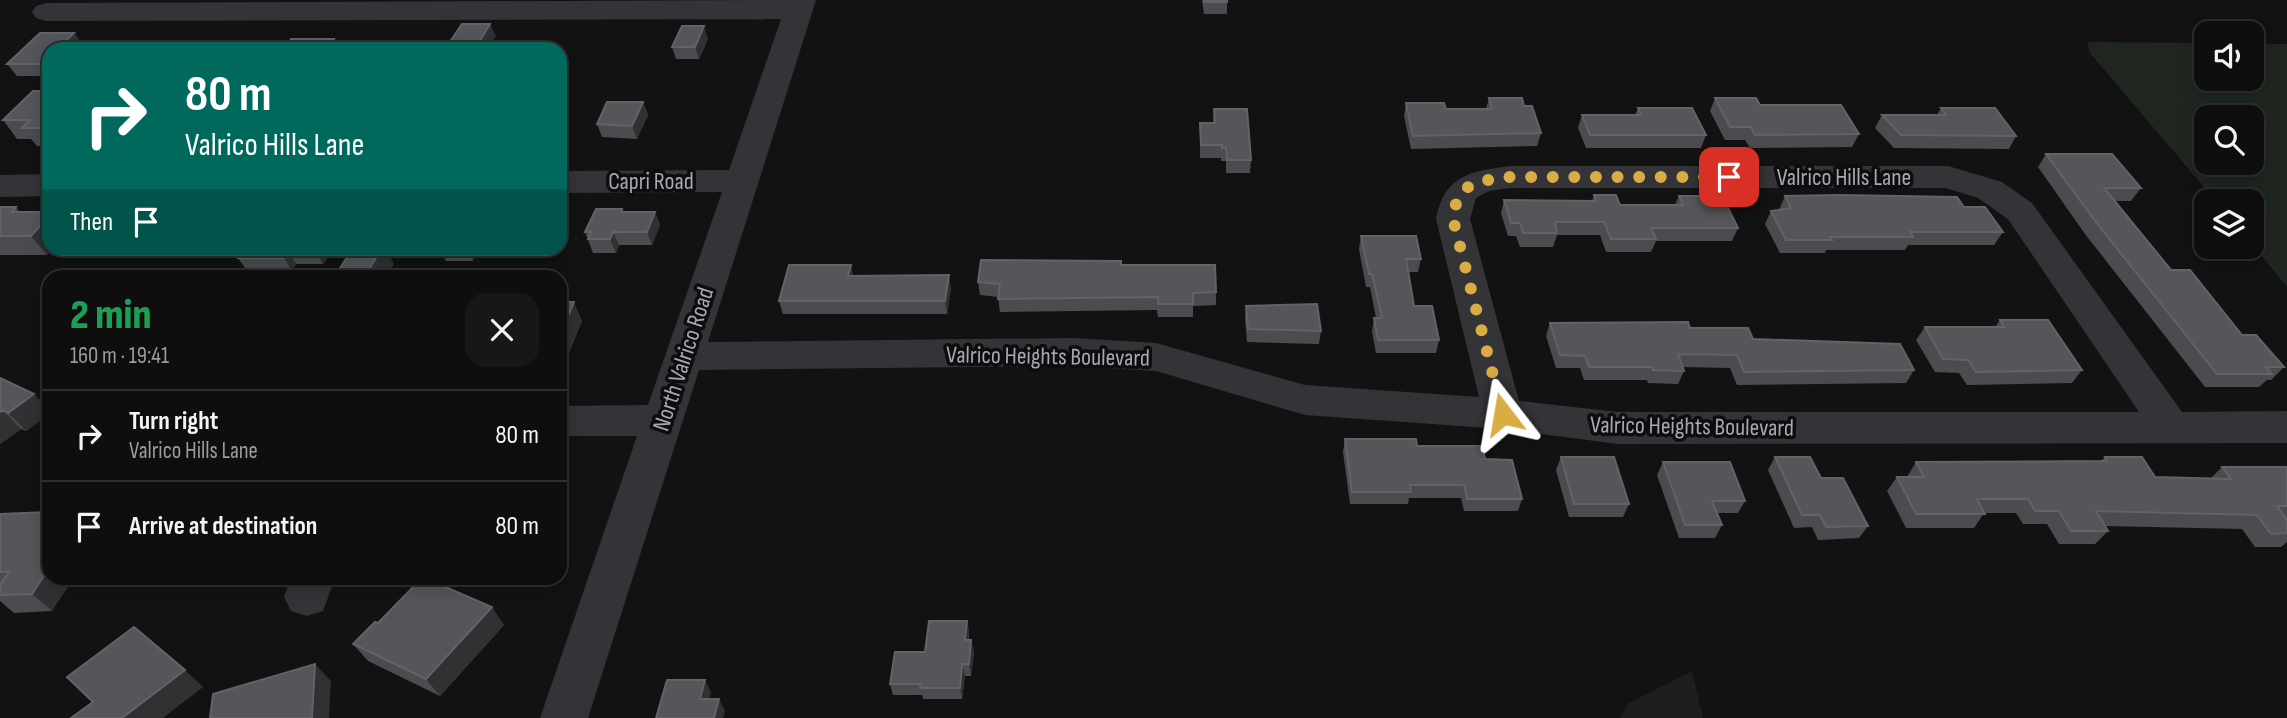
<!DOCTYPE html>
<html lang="en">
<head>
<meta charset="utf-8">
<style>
  body { margin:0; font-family:"Sofia Sans Condensed",sans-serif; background:#171717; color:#f1f3f6; height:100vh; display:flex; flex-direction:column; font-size:26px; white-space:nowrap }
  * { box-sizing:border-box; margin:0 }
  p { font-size:23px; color:#9b9c9e }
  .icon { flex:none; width:38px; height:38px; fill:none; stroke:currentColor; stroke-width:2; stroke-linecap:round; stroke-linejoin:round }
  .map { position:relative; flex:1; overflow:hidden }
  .side { position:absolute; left:42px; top:270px; width:525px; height:315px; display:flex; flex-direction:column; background:#0e0e0e; border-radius:21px; box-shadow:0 4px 18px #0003,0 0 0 2px #2e2e2e }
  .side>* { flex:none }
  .top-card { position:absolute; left:42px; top:42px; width:525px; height:214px; border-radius:21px; box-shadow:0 4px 18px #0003,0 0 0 2px #2e2e2e; background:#00695c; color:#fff; overflow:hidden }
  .controls { position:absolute; left:2194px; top:21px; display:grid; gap:14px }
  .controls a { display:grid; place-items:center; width:70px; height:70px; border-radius:14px; background:#0e0e0e; box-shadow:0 4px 18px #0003,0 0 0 2px #2e2e2e; font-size:35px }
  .pin { position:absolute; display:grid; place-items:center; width:60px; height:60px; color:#fff; margin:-30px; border-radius:14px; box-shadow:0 4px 10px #0006 }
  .me { position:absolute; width:77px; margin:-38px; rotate:346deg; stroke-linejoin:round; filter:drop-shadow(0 0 5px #0008) }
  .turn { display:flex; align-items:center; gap:24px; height:147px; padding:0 28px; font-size:32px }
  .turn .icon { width:91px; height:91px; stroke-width:2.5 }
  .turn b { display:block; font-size:49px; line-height:60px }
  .then { display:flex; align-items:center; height:66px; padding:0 28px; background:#0003; gap:14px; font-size:26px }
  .round { display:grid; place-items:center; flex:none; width:74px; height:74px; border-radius:21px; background:#171717 }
  .overview { display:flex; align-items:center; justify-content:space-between; height:119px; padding:0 28px }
  h1 { font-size:42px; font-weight:800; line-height:52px; color:#1e9e55 }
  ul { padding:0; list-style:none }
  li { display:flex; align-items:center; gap:21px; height:91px; padding:0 28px; border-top:2px solid #2e2e2e }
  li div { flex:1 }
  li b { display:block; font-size:26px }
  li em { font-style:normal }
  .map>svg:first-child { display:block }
</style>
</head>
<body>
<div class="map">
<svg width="2287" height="718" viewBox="0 0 2287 718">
  <rect width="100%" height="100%" fill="#121213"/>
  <path fill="#1e1e20" d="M 1692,671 L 1703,718 L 1620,718 L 1629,703 Z"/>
  <path fill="#1f2620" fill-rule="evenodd" d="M 2087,42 L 2207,43 L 2207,79 L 2252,79 L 2252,44 L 2287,44 L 2287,287 L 2252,244 L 2252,201 L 2216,201 L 2090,53 ZM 2207,117 L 2252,117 L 2252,163 L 2207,163 Z"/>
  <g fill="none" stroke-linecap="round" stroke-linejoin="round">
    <path fill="#343438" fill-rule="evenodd" d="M 788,0 L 816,0 L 708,342 L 1074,338 L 1156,343 L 1305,385 L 1479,397 L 1436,219 C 1444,175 1471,171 1510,166 L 1948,166 L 2002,182 L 2032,203 L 2182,412 L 2287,411 L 2287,443 L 1618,444 L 1503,429 L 1305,415 L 1156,371 L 1074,366 L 699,370 L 588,718 L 540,718 L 637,436 L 560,436 L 560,406 L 648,405 L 722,192 L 560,193 L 560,171 L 729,170 L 781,19 L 46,21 L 36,18 L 32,12 L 36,6 L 46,3 ZM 1510,188 L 1946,188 L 1978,198 L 2008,219 L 2139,412 L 1618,412 L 1519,401 L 1470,219 L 1476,198 L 1489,191 Z
      M 49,174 L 49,196 L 0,197 L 0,175 Z
      M 291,578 L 335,578 L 323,611 L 307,616 L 291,611 L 284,597 Z"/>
  </g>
  <path fill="#4b4c4f" d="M 1202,0 L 1227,0 L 1227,14 L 1204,14 Z
    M 74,33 L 83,45 L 49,49 L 49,76 L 17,76 L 7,64 Z
    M 708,39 L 699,59 L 676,59 L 672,47 Z
    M 49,91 L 49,147 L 37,146 L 31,139 L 17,139 L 3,120 Z
    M 1489,98 L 1524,106 L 1541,133 L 1537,146 L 1411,149 L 1404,116 L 1406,103 L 1446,109 L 1486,109 Z
    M 1715,98 L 1760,105 L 1859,134 L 1852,147 L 1750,148 L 1745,140 L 1725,140 L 1710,111 Z
    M 643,102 L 648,115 L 637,139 L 602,137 L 597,124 Z
    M 1638,108 L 1706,135 L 1701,148 L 1586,148 L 1578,128 L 1582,115 L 1635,115 Z
    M 1941,108 L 2016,136 L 2009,149 L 1894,148 L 1875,128 L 1882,115 L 1937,115 Z
    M 1214,109 L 1251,160 L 1250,173 L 1226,173 L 1226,161 L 1221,161 L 1221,158 L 1200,158 L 1200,123 L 1213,123 Z
    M 2046,154 L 2141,188 L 2131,201 L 2114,201 L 2171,270 L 2242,335 L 2284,367 L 2271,380 L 2267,380 L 2259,387 L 2205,387 L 2085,234 L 2038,167 Z
    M 1594,195 L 1620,205 L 1675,205 L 1679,196 L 1738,228 L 1732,241 L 1656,241 L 1651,252 L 1606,252 L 1600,235 L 1557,235 L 1553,247 L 1520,247 L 1516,236 L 1508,236 L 1501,213 L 1504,200 L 1592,201 Z
    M 1785,196 L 1964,207 L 2003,232 L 1994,245 L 1908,245 L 1905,250 L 1826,250 L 1825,253 L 1780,253 L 1765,224 L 1771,211 L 1779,210 Z
    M 0,207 L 16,207 L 47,255 L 0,255 Z
    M 622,209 L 623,212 L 655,212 L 660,225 L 652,245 L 619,245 L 616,253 L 593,253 L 585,232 Z
    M 1361,236 L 1421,259 L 1418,272 L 1408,272 L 1414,306 L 1439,340 L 1436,353 L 1376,353 L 1372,331 L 1374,318 L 1376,318 L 1370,287 L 1366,287 L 1359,249 Z
    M 104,248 L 145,248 L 139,256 L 110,256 Z
    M 244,248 L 334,248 L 323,264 L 296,264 L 292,271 L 247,271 L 238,258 Z
    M 415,248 L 479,248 L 473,261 L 446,261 L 441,251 L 417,251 Z
    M 1121,265 L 1216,292 L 1216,305 L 1193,306 L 1193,317 L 1158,317 L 1157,310 L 1000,312 L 998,297 L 980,295 L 978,282 Z
    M 854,276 L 951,288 L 947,314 L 783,314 L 779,301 Z
    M 560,302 L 582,321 L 565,362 L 560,362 Z
    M 1246,306 L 1321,331 L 1319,344 L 1247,342 L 1245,319 Z
    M 2000,320 L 2082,370 L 2072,383 L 1967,385 L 1959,373 L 1935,372 L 1916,340 L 1925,327 L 1995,327 Z
    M 1550,323 L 1690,328 L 1914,370 L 1906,383 L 1737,385 L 1730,368 L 1682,367 L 1684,371 L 1678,384 L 1648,383 L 1647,380 L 1584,380 L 1580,368 L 1556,368 L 1546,336 Z
    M 0,378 L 49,409 L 49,414 L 26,431 L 21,429 L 0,444 Z
    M 1345,439 L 1417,446 L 1485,459 L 1522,499 L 1518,511 L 1464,511 L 1461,498 L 1409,498 L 1408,504 L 1350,504 L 1343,452 Z
    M 1561,457 L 1629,504 L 1623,517 L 1569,517 L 1556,470 Z
    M 1775,457 L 1821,478 L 1868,526 L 1859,538 L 1818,540 L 1812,527 L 1794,528 L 1768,470 Z
    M 2105,457 L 2155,477 L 2211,478 L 2222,467 L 2287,467 L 2287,542 L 2281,547 L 2255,547 L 2242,529 L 2105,526 L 2108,531 L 2095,544 L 2059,544 L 2047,524 L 2023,524 L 2016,513 L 1984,513 L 1974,528 L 1906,528 L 1887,491 L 1897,477 L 1907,477 L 1916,462 L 2101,461 Z
    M 1663,462 L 1745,501 L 1738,513 L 1717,513 L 1722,525 L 1715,538 L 1679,538 L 1657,475 Z
    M 0,514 L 52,611 L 14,613 L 0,601 Z
    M 452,590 L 504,625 L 440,696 L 368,661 L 353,644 L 378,623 Z
    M 967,621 L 969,633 L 969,640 L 971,640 L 974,652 L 971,676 L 965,676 L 962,699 L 923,699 L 922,695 L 893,695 L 890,684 L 925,652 Z"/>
  <path fill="#303133" d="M 490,24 L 496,36 L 488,49 L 475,49 Z
    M 704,26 L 708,39 L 699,59 L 695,47 Z
    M 74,33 L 83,45 L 79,49 L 57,49 Z
    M 334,39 L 339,49 L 326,49 Z
    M 49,57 L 49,73 L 42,64 Z
    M 643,102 L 648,115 L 637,139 L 632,126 Z
    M 655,212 L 660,225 L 652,245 L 647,232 Z
    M 49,216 L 49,248 L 53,248 L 47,255 L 31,236 Z
    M 613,232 L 619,245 L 616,253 L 610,239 Z
    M 134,248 L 145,248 L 139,256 Z
    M 317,248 L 334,248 L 323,264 L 315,251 Z
    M 382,248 L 385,248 L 394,264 L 387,276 L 365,276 Z
    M 467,248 L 479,248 L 473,261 Z
    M 288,251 L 296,264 L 292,271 L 284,258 Z
    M 851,265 L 854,278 L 848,276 Z
    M 949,275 L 951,288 L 947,314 L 945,301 Z
    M 574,302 L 582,321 L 565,362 L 560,352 L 560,334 Z
    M 34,394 L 49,409 L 49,414 L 26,431 L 8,413 Z
    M 3,410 L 21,429 L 0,444 L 0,412 Z
    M 49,568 L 49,578 L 74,578 L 52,611 L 32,594 Z
    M 446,582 L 459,600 L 443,586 Z
    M 492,607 L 504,625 L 440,696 L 426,679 Z
    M 967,621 L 969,633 L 967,652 L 965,640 Z
    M 971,640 L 974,652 L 971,676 L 969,664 Z
    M 315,664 L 331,681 L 329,718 L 312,718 Z
    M 962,664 L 965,676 L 962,699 L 960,688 Z
    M 185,670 L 203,687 L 163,718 L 122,718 Z
    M 705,680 L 711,692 L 706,711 L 700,699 Z
    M 719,699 L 725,711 L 723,718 L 714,718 Z"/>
  <path fill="#54565a" stroke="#616368" stroke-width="2" d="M 1204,0 L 1227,0 L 1227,2 L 1204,2 Z
    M 462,24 L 490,24 L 475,49 L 445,49 Z
    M 682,26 L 704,26 L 695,47 L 672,47 Z
    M 40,33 L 74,33 L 57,49 L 49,49 L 49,57 L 42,64 L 7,64 Z
    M 291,39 L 334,39 L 326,49 L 283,49 Z
    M 33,91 L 49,91 L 49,128 L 22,128 L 30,120 L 3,120 Z
    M 1489,98 L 1522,98 L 1524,106 L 1532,106 L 1541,133 L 1413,136 L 1406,103 L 1444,103 L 1446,109 L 1492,109 Z
    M 1715,98 L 1756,98 L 1760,105 L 1841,105 L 1859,134 L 1755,135 L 1751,127 L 1730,127 Z
    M 607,102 L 643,102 L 632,126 L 597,124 Z
    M 1638,108 L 1692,108 L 1706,135 L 1590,135 L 1582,115 L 1641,115 Z
    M 1941,108 L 1995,108 L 2016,136 L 1901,135 L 1882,115 L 1946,115 Z
    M 1214,109 L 1247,109 L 1251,160 L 1227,160 L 1226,148 L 1222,148 L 1222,145 L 1201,145 L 1200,123 L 1215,123 Z
    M 2046,154 L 2112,154 L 2141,188 L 2104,188 L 2171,270 L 2190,270 L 2242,335 L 2256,335 L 2284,367 L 2266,367 L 2272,374 L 2217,374 L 2095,221 Z
    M 1594,195 L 1616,195 L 1620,205 L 1683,205 L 1679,196 L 1722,196 L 1738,228 L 1651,228 L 1656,239 L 1611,239 L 1604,222 L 1555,222 L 1557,233 L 1523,233 L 1520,223 L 1511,223 L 1504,200 L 1596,201 Z
    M 1839,195 L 1957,197 L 1964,207 L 1985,207 L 2003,232 L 1910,232 L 1913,237 L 1830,237 L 1832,240 L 1786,240 L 1771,211 L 1791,208 L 1785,196 Z
    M 0,207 L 16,207 L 12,212 L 49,212 L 49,216 L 31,236 L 0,236 Z
    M 596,209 L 622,209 L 621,212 L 655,212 L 647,232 L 613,232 L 610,239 L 588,239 L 591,232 L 585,232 Z
    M 1361,236 L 1416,236 L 1421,259 L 1406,259 L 1414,306 L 1432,306 L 1439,340 L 1378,340 L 1374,318 L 1382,318 L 1372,274 L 1369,274 Z
    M 244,248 L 317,248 L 315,251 L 288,251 L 284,258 L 238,258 Z
    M 353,248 L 382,248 L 365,276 L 335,276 Z
    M 981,260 L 1121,261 L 1121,265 L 1215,265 L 1216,292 L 1193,293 L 1193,304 L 1158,304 L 1158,297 L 998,299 L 1000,284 L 978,282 Z
    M 789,265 L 851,265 L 848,276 L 949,275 L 945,301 L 779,301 Z
    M 560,302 L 574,302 L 560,334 Z
    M 1317,304 L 1321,331 L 1248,329 L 1246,306 Z
    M 2000,320 L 2048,320 L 2082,370 L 1976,372 L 1968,360 L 1943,359 L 1925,327 L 2004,327 Z
    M 1688,322 L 1690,328 L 1748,328 L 1753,339 L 1900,344 L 1914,370 L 1744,372 L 1737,355 L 1678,354 L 1684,371 L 1653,370 L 1652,367 L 1589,367 L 1585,356 L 1560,355 L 1550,323 Z
    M 0,378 L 34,394 L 8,413 L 3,410 L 0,412 Z
    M 1345,439 L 1416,439 L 1417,446 L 1482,446 L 1485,459 L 1512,460 L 1522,499 L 1467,499 L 1464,485 L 1410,485 L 1411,492 L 1352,492 Z
    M 1561,457 L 1614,457 L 1629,504 L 1574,504 Z
    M 1775,457 L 1810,457 L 1821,478 L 1843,478 L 1868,526 L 1826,527 L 1820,515 L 1802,515 Z
    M 2105,457 L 2142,457 L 2155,477 L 2231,479 L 2222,467 L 2287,467 L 2287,506 L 2277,506 L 2287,520 L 2287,533 L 2271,534 L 2257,515 L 2096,511 L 2108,531 L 2071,531 L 2059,511 L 2035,511 L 2028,499 L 1977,499 L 1985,514 L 1916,514 L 1897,477 L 1924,477 L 1916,462 L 2107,461 Z
    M 1663,462 L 1730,462 L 1745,501 L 1712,501 L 1722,525 L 1685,525 Z
    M 49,512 L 49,568 L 32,594 L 0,595 L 0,585 L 9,572 L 0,572 L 0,514 Z
    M 422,578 L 435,578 L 446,582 L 443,586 L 492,607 L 426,679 L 353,644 L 375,622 L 378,623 Z
    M 929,621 L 967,621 L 965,640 L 971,640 L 969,664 L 962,664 L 960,688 L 920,688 L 921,684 L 890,684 L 895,652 L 925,652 Z
    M 134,627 L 185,670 L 122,718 L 71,718 L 93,702 L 67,677 Z
    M 315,664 L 312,718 L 210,718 L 213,694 Z
    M 667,680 L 705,680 L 700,699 L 719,699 L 714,718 L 656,718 Z"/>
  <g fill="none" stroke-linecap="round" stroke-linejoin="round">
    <path stroke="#daac44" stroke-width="12" stroke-dasharray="0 21.6" d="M 1503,414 L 1453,219 C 1457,181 1478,181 1510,177 L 1729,177"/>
  </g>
  <g text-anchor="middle" stroke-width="7" stroke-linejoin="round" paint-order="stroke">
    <g font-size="24" fill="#a5a9b2" stroke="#0d0d0e">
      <text x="1844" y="185">Valrico Hills Lane</text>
      <text x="651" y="189">Capri Road</text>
      <text transform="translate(1048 356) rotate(1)" y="8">Valrico Heights Boulevard</text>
      <text transform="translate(683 359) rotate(-72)" y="8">North Valrico Road</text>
      <text transform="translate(1692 426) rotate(1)" y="8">Valrico Heights Boulevard</text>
    </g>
  </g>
</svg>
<div class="controls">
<a><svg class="icon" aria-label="sound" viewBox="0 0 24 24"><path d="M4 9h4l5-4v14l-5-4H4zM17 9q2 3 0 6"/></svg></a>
<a><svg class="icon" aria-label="search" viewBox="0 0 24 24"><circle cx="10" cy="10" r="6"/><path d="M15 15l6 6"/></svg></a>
<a><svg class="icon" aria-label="layers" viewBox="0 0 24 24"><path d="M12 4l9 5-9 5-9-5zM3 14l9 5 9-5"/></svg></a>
</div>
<div class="pin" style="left:1729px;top:177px;background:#d93025"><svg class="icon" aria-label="arrive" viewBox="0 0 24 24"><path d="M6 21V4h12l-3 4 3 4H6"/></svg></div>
<svg class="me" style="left:1503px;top:414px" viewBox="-20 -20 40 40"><path d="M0-17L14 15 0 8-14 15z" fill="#daac44" stroke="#fff" stroke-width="4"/></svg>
<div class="top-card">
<div class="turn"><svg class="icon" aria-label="right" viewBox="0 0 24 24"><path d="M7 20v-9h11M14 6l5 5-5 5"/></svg><div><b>80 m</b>Valrico Hills Lane</div></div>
<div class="then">Then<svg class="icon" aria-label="arrive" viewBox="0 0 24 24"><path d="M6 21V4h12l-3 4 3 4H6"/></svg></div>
</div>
<section class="side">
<div class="overview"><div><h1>2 min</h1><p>160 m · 19:41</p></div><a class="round"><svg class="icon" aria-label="close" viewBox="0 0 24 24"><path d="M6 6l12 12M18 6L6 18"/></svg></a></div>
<ul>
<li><svg class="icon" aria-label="right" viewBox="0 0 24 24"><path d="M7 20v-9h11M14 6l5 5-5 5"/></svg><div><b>Turn right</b><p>Valrico Hills Lane</p></div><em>80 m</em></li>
<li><svg class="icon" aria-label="arrive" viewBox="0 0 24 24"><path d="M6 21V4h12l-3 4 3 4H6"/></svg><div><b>Arrive at destination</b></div><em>80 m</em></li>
</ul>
</section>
</div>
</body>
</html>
